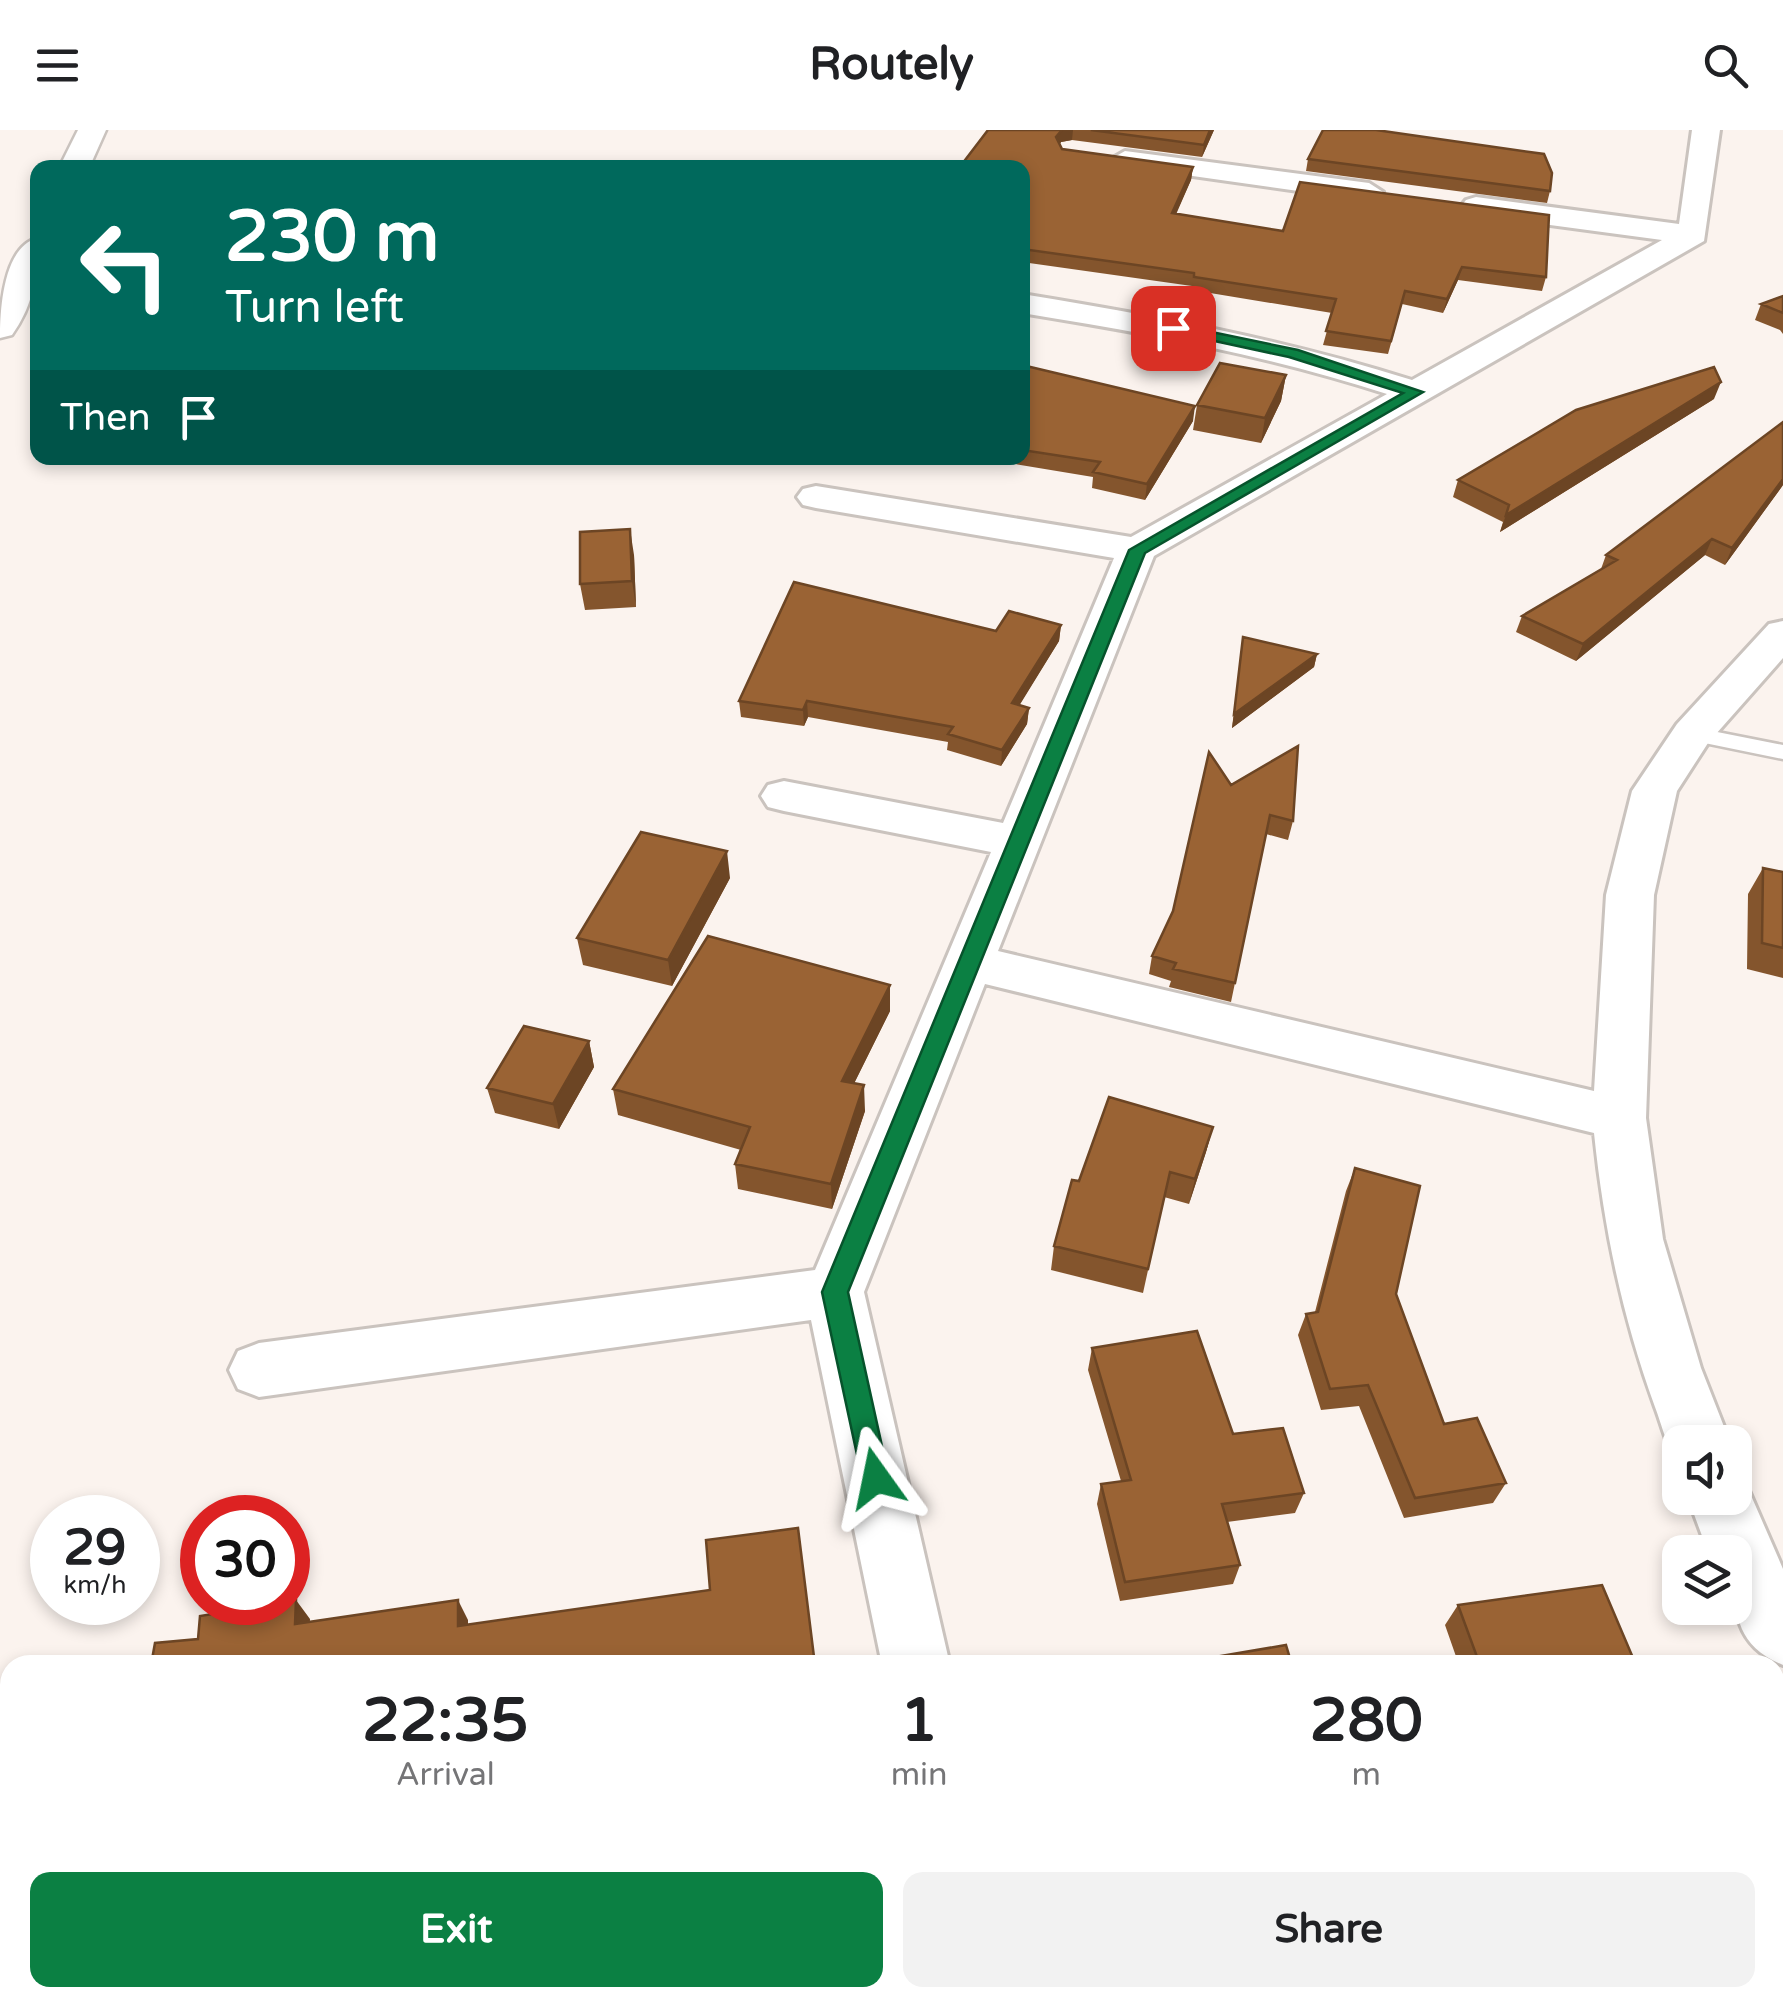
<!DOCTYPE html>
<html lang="en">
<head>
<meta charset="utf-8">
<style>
  body { margin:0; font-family:"Varela Round",sans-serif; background:#f2f2f2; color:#202124; height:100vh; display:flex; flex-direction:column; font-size:38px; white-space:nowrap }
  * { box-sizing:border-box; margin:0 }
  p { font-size:32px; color:#757577 }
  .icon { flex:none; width:55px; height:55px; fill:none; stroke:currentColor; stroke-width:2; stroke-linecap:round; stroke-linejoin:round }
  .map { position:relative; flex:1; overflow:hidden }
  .sheet { position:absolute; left:0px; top:1525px; width:1785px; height:352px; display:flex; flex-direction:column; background:#fff; border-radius:30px 30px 0 0; box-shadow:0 5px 15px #0003 }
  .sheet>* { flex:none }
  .hud { position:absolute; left:30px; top:30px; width:1000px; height:305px; border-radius:20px; box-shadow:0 5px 15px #0003; background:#00695c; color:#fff; overflow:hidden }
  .tools { position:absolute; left:1662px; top:1295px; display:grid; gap:20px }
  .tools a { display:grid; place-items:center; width:90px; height:90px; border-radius:20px; background:#fff; box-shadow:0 5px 15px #0003; font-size:50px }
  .speed { position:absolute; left:30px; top:1365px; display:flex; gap:20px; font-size:50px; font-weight:700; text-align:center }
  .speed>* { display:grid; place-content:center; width:130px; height:130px; border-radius:50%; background:#fff; box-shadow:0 5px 15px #0003; line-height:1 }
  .speed small { font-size:25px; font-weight:400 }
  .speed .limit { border:15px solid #d22; background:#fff; color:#111 }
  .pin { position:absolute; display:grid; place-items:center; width:85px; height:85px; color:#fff; margin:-42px; border-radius:20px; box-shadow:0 5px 15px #0006 }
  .me { position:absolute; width:110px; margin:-55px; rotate:348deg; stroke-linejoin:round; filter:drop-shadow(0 0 8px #0008) }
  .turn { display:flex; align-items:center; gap:35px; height:210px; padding:0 30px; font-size:45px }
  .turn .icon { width:130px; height:130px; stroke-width:2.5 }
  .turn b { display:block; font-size:70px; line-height:85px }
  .then { display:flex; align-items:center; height:95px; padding:0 30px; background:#0003; gap:20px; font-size:38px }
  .eta { display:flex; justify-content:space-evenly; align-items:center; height:170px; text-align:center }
  .eta b { font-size:60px; font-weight:700; line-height:70px }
  .cta { display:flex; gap:20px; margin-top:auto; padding:20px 30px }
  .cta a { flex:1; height:115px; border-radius:20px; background:#0b8043; color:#fff; font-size:40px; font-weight:700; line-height:115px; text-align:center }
  .cta a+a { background:#f2f2f2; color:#202124 }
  header { display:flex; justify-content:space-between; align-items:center; height:130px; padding:0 30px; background:#fff; font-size:45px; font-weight:700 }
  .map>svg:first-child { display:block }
</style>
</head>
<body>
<header><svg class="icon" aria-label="menu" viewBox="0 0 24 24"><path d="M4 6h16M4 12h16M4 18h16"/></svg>Routely<svg class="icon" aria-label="search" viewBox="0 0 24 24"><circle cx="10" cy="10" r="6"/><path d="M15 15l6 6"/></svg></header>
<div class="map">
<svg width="1783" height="1876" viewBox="0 0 1783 1876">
  <rect width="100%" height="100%" fill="#fbf3ee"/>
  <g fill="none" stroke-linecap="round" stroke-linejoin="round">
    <g stroke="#cac3be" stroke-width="5">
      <path id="service" d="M 1692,597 L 1783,615 L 1783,629 L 1685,609 L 1685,599 Z"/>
    </g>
    <g stroke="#cac3be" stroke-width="6">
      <path id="minor" d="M 1692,0 L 1720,0 L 1704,111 L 1154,426 L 998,821 L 1594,961 L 1606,765 L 1632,661 L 1677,594 L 1769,494 L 1783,491 L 1783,528 L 1708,613 L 1677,661 L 1654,765 L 1646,988 L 1663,1109 L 1701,1238 L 1730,1312 L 1680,1312 L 1680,1333 C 1667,1320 1662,1295 1655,1277 C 1622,1186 1604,1099 1594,1003 L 985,854 L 864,1162 L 950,1535 L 882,1535 L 811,1190 L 259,1267 L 238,1259 L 229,1240 L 238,1221 L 259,1213 L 815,1140 L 991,722 L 784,681 L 768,677 L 761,666 L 768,655 L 784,651 L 1003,693 L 1114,428 L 816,378 L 803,375 L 797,367 L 803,359 L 816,356 L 1131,407 L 1387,264 C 1262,224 1151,204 1022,183 L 1022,164 C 1157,186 1282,209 1412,250 L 1662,110 L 1476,85 L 1466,82 L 1461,76 L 1466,70 L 1476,67 L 1679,94 Z
        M 1125,21 L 1369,53 L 1383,62 L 1369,71 L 1115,35 L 1111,29 Z
        M 1735,1344 L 1743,1347 L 1783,1439 L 1783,1535 C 1728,1513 1735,1471 1735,1422 L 1708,1422 L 1688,1368 L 1735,1368 Z
        M 949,1868 L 1027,1868 L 1029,1876 L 951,1876 Z"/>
    </g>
    <g stroke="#cac3be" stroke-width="5">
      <path id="tertiary" d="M 78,0 L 106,0 L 89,38 L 59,38 Z
        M 38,108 C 38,144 34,174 12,205 L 0,208 C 0,180 3,116 38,108 Z"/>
    </g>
    <use href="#service" fill="#fff" fill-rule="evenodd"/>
    <use href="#minor" fill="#fff" fill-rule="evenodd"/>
    <use href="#tertiary" fill="#fff" fill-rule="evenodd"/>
  </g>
  <path fill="#84552d" d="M 988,0 L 1214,0 L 1202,27 L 1072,10 L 1061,12 L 1060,14 L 1062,19 L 1193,37 L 1191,50 L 1176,83 L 1546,147 L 1542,161 L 1458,150 L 1443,183 L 1402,174 L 1388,224 L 1323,215 L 1332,183 L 1192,160 L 1192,156 L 1022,132 L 1022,38 Z
    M 1308,29 L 1550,61 L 1547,73 L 1306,41 Z
    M 1783,166 L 1783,204 L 1780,200 L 1755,190 L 1761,174 Z
    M 1022,235 L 1193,291 L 1145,370 L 1092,358 L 1093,347 L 978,328 L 1022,328 Z
    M 1286,245 L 1281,271 L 1261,313 L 1193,300 L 1197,275 Z
    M 1714,269 L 1500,402 L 1503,392 L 1453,367 L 1458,350 Z
    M 922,328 L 962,328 L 957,334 Z
    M 1783,355 L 1725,435 L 1705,425 L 1576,531 L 1516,502 L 1522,486 L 1601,439 L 1606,425 Z
    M 634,425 L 636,477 L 585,480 L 580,454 Z
    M 1061,495 L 1059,511 L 1019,575 L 1029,578 L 1027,594 L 1001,636 L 947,620 L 948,612 L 808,587 L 804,596 L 741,587 L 739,571 L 996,501 Z
    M 1243,507 L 1317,524 L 1314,537 L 1232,598 Z
    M 1231,655 L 1293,691 L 1288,710 L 1266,704 L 1231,872 L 1169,857 L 1171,851 L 1149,844 L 1152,826 Z
    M 1763,738 L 1783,742 L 1783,848 L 1747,839 L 1748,764 Z
    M 730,748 L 672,856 L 583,835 L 577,808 Z
    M 890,855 L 890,881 L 854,953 L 865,981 L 832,1079 L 738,1059 L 735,1034 L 741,1020 L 618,985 L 613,959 Z
    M 589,911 L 594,937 L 559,999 L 495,983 L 487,958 Z
    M 1213,997 L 1206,1022 L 1189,1074 L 1164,1067 L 1143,1163 L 1051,1140 L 1054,1116 L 1079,1051 Z
    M 1355,1038 L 1396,1164 L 1444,1294 L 1506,1353 L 1493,1373 L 1404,1388 L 1359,1276 L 1321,1280 L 1298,1205 L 1306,1184 L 1315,1182 L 1346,1061 Z
    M 1092,1218 L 1233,1304 L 1304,1363 L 1295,1383 L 1227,1392 L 1240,1435 L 1233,1454 L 1120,1471 L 1097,1374 L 1101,1354 L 1121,1351 L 1088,1240 Z
    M 1458,1475 L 1636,1535 L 1459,1535 L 1445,1495 Z"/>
  <path fill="#6c4524" d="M 1062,0 L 1073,0 L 1072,10 L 1061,12 L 1055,20 L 1056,7 Z
    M 1210,0 L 1214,0 L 1202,27 L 1204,15 Z
    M 1193,37 L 1191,50 L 1171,96 L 1172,83 Z
    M 1462,137 L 1458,150 L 1443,183 L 1447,169 Z
    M 1286,245 L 1281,271 L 1261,313 L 1265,288 Z
    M 1721,252 L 1714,269 L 1500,402 L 1506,385 Z
    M 1195,276 L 1193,291 L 1145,370 L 1147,354 Z
    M 1783,349 L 1783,355 L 1725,435 L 1732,418 Z
    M 630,399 L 634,425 L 636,477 L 632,451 Z
    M 1712,409 L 1705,425 L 1576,531 L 1583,514 Z
    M 1061,495 L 1059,511 L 1011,589 L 1012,573 Z
    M 1317,524 L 1314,537 L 1232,598 L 1234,584 Z
    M 807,571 L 808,587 L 804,596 L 803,580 Z
    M 1029,578 L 1027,594 L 1001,636 L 1002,620 Z
    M 727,721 L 730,748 L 672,856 L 668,830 Z
    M 890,855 L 890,881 L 843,976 L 842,951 Z
    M 589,911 L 594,937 L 559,999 L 553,974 Z
    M 864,955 L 865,981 L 832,1079 L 831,1054 Z
    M 1213,997 L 1206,1022 L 1189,1074 L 1195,1049 Z
    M 296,1470 L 310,1489 L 309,1513 L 295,1494 Z
    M 458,1470 L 468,1490 L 468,1515 L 458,1496 Z
    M 55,1868 L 80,1868 L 79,1876 L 54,1876 Z
    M 455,1868 L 467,1868 L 467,1876 L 455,1876 Z
    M 685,1868 L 689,1868 L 690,1876 L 685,1876 Z"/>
  <path fill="#9a6334" stroke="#6c4524" stroke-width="2.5" d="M 988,0 L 1062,0 L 1056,7 L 1062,19 L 1193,37 L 1172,83 L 1283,101 L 1300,52 L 1549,85 L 1546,147 L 1462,137 L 1447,169 L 1405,161 L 1391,211 L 1326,201 L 1336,169 L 1194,147 L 1194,143 L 1022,119 L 1022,38 L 959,38 Z
    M 1091,0 L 1210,0 L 1204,15 Z
    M 1323,0 L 1376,0 L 1544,24 L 1552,43 L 1550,61 L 1308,29 Z
    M 1783,166 L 1783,183 L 1761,174 Z
    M 1220,233 L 1286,245 L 1265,288 L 1197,275 Z
    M 1022,235 L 1195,276 L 1147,354 L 1093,342 L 1100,332 L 1022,320 Z
    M 1714,237 L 1721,252 L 1506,385 L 1509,375 L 1458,350 L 1576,280 Z
    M 1783,292 L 1783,349 L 1732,418 L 1712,409 L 1583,514 L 1522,486 L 1617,430 L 1606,425 Z
    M 630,399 L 632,451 L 580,454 L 580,402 Z
    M 794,452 L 996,501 L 1009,481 L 1061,495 L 1012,573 L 1029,578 L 1002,620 L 948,604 L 953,597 L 807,571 L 803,580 L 739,571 Z
    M 1243,507 L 1317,524 L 1234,584 Z
    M 1298,616 L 1293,691 L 1270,685 L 1235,853 L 1173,839 L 1176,833 L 1152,826 L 1173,781 L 1209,622 L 1231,655 Z
    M 641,702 L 727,721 L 668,830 L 577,808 Z
    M 1763,738 L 1783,742 L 1783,818 L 1762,813 Z
    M 708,806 L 890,855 L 842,951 L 864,955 L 831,1054 L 735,1034 L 750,997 L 613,959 Z
    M 524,896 L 589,911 L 553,974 L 487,958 Z
    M 1109,967 L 1213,997 L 1195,1049 L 1170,1042 L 1148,1139 L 1054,1116 L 1072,1050 L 1079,1051 Z
    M 1355,1038 L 1420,1056 L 1396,1164 L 1444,1294 L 1477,1288 L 1506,1353 L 1415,1368 L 1368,1255 L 1330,1259 L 1306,1184 L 1318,1182 Z
    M 1197,1201 L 1233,1304 L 1283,1298 L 1304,1363 L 1222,1374 L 1240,1435 L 1125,1452 L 1101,1354 L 1131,1350 L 1092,1218 Z
    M 798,1398 L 815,1535 L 151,1535 L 155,1513 L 198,1509 L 200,1486 L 288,1472 L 296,1470 L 295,1494 L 458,1470 L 458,1496 L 710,1460 L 706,1410 Z
    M 1602,1455 L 1636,1535 L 1480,1535 L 1458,1475 Z
    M 1286,1515 L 1292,1535 L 1168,1535 Z
    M 10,1588 L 10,1868 L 55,1868 L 54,1876 L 0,1876 L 0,1589 Z
    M 154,1868 L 455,1868 L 455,1876 L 153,1876 Z
    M 568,1868 L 685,1868 L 685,1876 L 568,1876 Z
    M 1709,1868 L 1758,1868 L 1762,1876 L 1670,1876 Z"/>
  <path fill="#0b8043" stroke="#07532c" stroke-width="2.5" d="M 1173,194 L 1298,220 L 1423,262 L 1145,423 L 848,1162 L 889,1348 L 885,1358 L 876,1361 L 866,1358 L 862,1348 L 822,1162 L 1129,420 L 1403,263 L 1289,227 L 1168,201 Z"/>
</svg>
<div class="tools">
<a><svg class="icon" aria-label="sound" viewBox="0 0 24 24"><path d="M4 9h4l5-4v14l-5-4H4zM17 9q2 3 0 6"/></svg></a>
<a><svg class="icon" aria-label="layers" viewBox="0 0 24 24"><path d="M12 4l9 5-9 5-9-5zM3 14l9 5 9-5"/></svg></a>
</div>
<div class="speed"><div>29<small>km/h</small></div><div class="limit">30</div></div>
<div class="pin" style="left:1173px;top:198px;background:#d93025"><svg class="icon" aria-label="arrive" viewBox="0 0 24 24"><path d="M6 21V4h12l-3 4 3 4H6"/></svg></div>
<svg class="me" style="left:876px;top:1348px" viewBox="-20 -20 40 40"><path d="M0-17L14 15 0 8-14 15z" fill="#0b8043" stroke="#fff" stroke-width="4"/></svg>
<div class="hud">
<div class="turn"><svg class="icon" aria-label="left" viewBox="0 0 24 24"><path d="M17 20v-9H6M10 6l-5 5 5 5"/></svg><div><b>230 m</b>Turn left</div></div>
<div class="then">Then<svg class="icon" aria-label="arrive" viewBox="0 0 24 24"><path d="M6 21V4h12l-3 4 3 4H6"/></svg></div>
</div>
<section class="sheet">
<div class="eta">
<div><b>22:35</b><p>Arrival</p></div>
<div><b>1</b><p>min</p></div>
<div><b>280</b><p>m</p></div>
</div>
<div class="cta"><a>Exit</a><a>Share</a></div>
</section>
</div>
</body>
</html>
